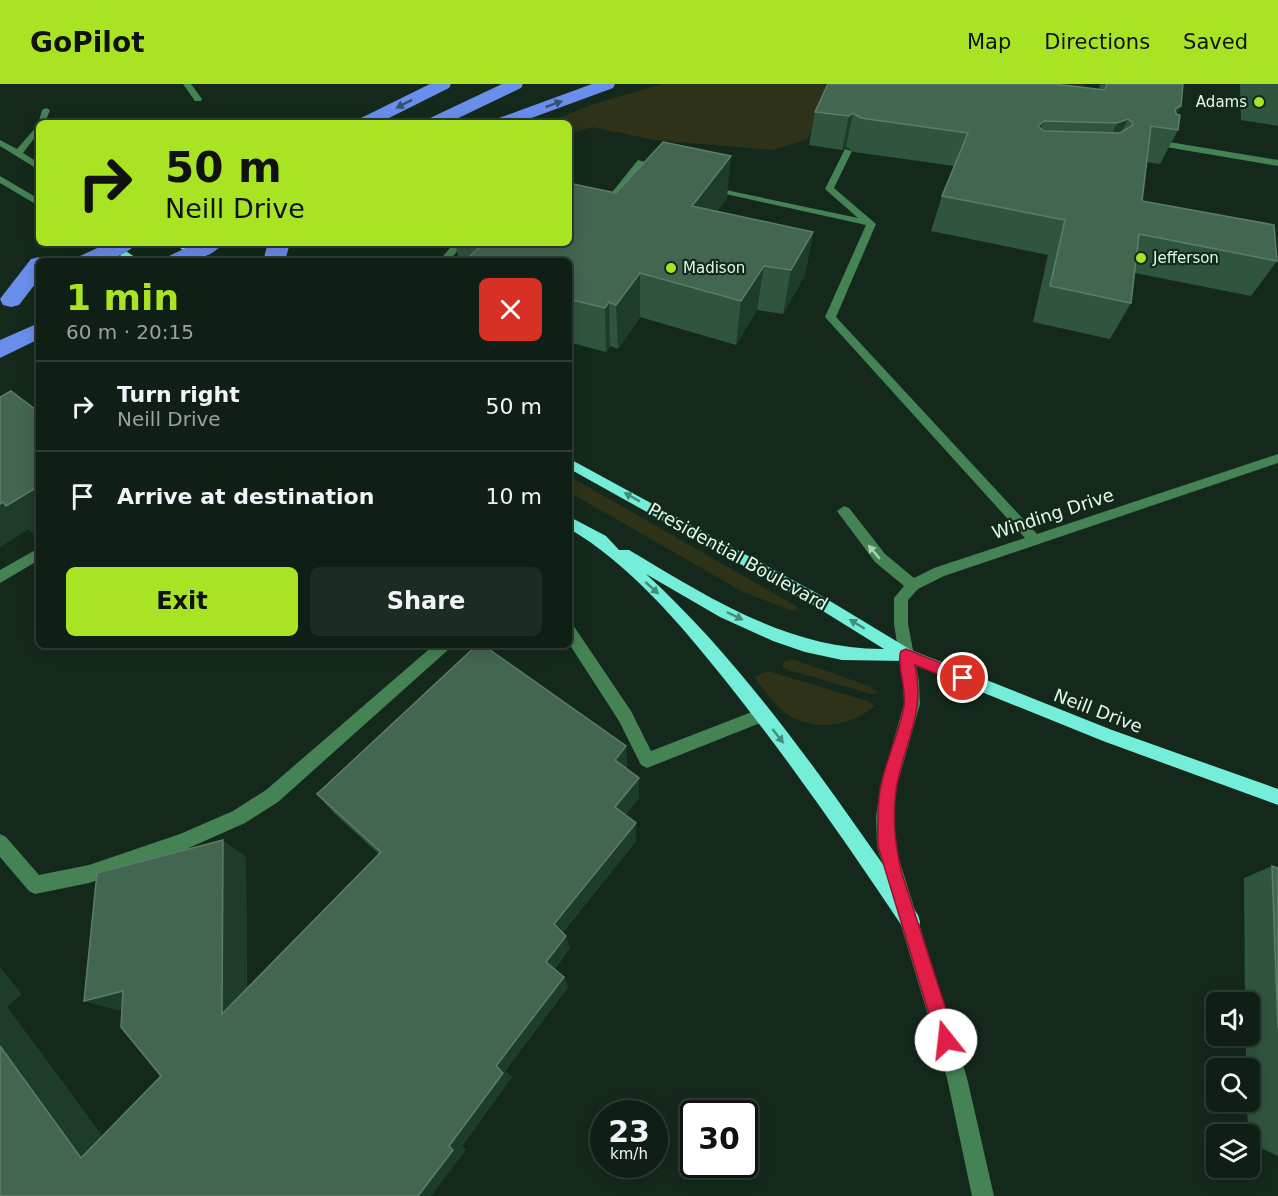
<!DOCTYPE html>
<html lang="en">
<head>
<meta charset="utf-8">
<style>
  body { margin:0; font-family:"DejaVu Sans",sans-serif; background:#1d2c22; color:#f1f3f6; height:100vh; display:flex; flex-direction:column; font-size:22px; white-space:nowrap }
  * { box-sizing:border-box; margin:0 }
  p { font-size:20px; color:#9ba2a0 }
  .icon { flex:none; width:33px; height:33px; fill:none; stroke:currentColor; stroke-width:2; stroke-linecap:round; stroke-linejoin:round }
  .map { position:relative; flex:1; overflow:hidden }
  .side { position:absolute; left:36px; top:174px; width:536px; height:390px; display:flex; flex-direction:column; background:#0f1f15; border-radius:9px; box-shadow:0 3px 15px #0003,0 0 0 2px #2f3d34 }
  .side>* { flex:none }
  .hud { position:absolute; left:36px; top:36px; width:536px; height:126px; border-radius:9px; box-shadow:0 3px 15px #0003,0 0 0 2px #2f3d34; background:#a9e424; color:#111; overflow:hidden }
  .controls { position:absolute; left:1206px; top:908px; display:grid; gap:12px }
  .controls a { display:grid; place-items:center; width:54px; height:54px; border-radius:9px; background:#0f1f15; box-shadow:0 3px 15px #0003,0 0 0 2px #2f3d34; font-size:30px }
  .speed { position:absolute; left:590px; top:1016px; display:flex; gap:12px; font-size:30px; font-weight:700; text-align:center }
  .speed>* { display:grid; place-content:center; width:78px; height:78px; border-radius:50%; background:#0f1f15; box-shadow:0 3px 15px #0003,0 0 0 2px #2f3d34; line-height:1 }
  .speed small { font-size:15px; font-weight:400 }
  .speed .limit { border:3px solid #111; border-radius:9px; background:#fff; color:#111 }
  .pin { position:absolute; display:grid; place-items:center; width:51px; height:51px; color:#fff; margin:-26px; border:3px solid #fff; border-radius:50%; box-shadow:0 2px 6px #0007 }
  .me { position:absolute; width:66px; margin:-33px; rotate:344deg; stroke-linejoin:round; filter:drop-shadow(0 0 4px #0008) }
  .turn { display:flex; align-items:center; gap:21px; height:126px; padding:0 30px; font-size:27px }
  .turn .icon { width:78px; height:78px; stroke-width:2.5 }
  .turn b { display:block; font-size:42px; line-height:51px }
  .round { display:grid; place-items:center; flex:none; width:63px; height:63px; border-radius:9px; background:#1d2c22 }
  .headline { display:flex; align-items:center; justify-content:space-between; height:102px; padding:0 30px }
  h1 { font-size:36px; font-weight:800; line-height:45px; color:#a9e424 }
  .button { display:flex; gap:12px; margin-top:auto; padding:12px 30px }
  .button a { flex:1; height:69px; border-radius:9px; background:#a9e424; color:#111; font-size:24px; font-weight:800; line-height:69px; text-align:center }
  .button a+a { background:#1d2c22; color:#f1f3f6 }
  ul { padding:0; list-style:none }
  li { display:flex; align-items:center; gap:18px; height:90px; padding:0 30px; border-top:2px solid #2f3d34 }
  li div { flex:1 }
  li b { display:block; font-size:22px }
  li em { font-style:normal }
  header { display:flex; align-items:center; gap:36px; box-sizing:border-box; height:84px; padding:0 30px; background:#a9e424; color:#111 }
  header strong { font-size:28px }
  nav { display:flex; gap:33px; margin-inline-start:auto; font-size:21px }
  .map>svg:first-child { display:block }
</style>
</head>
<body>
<header>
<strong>GoPilot</strong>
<nav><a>Map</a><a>Directions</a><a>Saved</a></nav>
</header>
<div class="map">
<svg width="1278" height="1112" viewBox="0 0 1278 1112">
  <rect width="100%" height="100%" fill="#14291c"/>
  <path fill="#2e3218" d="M 662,0 L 1085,0 L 1078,13 L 819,38 L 806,56 L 772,66 L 654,56 L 592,43 L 569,50 L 568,39 L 547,39 L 590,21 Z
    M 569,392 L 796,522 L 798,524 L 792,527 L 741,507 L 724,497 L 569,408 Z
    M 792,575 L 869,602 L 878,609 L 871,610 L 782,584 L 784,578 Z
    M 768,587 L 867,617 L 875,622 C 851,642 817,648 788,631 C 775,623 764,605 754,593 Z"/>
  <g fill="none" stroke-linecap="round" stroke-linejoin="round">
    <path fill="#458254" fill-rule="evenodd" d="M 183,0 L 191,0 L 202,15 L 201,17 L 195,17 Z
      M 46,24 L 50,26 L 45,39 L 39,39 L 39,48 L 23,69 L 39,79 L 39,86 L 0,62 L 0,56 L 17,65 L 38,41 L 42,26 Z
      M 1163,57 L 1278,76 L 1278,82 L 1160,62 L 1160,58 Z
      M 845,65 L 852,67 L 834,104 L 876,140 L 836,233 L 1037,450 L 1278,370 L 1278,379 L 944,492 L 918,505 L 908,516 L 908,540 L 919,597 L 920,620 L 896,705 L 894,733 L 895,762 L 967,994 L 994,1112 L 972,1112 L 947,994 L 877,762 L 876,733 L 880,705 L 904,620 L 903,597 L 894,540 L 894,514 L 904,502 L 875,478 L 837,427 L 844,422 L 849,424 L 885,470 L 914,494 L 934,484 L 1025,454 L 825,233 L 866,141 L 703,105 L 707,102 L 858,134 L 825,105 Z
      M 638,76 L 645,78 L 607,126 L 601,126 L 601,122 Z
      M 0,92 L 39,115 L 39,122 L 0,99 Z
      M 454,159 L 464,159 L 449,177 L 439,177 Z
      M 39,464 L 39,476 L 0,499 L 0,486 Z
      M 568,539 L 573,541 L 631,627 L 651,667 L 762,624 L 768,626 L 770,631 L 768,636 L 647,684 L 641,681 L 619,637 L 568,558 Z
      M 434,561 L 452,561 L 449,565 L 278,718 L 245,739 L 182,767 L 89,799 L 35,810 L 29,807 L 0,773 L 0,750 L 6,753 L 39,791 L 89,781 L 180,750 L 233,727 L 266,706 Z"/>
    <path fill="#75eed9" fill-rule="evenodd" d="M 172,159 L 184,159 L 213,177 L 201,177 Z
      M 112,162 L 118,162 L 141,177 L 129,177 L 112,166 Z
      M 568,374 L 820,511 L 911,566 L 1112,646 L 1278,705 L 1278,721 L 1103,657 L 905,577 L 842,576 L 805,568 L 773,557 L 720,533 L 646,490 C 750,585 838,716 918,831 L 920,838 L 918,845 L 911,847 L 904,845 C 847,760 789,676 725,596 C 682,542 629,479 568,444 L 568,432 L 606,452 L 619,466 L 629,466 C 708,513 789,566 884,565 L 810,519 L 568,384 Z"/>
    <path fill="#6a8eec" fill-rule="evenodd" d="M 430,0 L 451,0 L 449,4 L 379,39 L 356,39 L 359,35 Z
      M 502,0 L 523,0 L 521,4 L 448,39 L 425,39 L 428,35 Z
      M 592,0 L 615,0 L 613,4 L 518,39 L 493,39 L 496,35 Z
      M 108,159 L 136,159 C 123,177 96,177 77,177 L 80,172 Z
      M 196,159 L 223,159 C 210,177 185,177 166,177 L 169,172 Z
      M 268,159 L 290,159 L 285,177 L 263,177 Z
      M 39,173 L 48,177 L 39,177 L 39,195 L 19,221 L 11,223 L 3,221 L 0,215 L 3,211 L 31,175 Z
      M 39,239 L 39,255 L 0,274 L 0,256 Z"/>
  </g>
  <path fill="#30553f" d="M 1100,0 L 1183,0 L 1181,22 L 1177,30 L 1178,46 L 1160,80 L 1147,78 L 1142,117 L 1277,177 L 1251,212 L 1135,189 L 1131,219 L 1110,255 L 1033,238 L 1048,171 L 931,147 L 942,112 L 954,82 L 854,68 L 846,63 L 842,66 L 809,61 L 815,28 L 1099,6 Z
    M 1240,0 L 1278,0 L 1278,42 L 1241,36 Z
    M 616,109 L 727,114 L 717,127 L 813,148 L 805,191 L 783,230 L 757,226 L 736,261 L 640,233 L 618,265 L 610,262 L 606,268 L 568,258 L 568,177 L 459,177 L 455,159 L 568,159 Z
    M 626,662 L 627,683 L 626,684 L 639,714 L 625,731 L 636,757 L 562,849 L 570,864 L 555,885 L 564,893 L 568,903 L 505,987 L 512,993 L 462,1062 L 466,1066 L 0,1112 L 0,883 L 21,910 L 7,923 L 102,1052 L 161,992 L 122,925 L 118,926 L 84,917 L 246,773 L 247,904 L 379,770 L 334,729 L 317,710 Z
    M 1272,782 L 1278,784 L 1278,1072 L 1250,1059 L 1250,1050 L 1248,1050 L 1247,1017 L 1250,1017 L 1250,984 L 1246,984 L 1246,951 L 1250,951 L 1250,918 L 1245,918 L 1244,794 Z"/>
  <path fill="#1d3c29" d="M 1181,22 L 1169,45 L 1175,25 Z
    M 853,29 L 846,63 L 842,66 L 849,32 Z
    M 1128,35 L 1112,68 L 1101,73 L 1117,39 Z
    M 1044,37 L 1031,71 L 1038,42 Z
    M 731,72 L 727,114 L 689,165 L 692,122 Z
    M 813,148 L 805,191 L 783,230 L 791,186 Z
    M 764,182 L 757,226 L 736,261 L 741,217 Z
    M 640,189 L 640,233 L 618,265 L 616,221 Z
    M 609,218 L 610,262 L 606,268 L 605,224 Z
    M 39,402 L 39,444 L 32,449 L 29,445 L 0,463 L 0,420 Z
    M 626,662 L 627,683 L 616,696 L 615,676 Z
    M 639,694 L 639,714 L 616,741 L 615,723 Z
    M 636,739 L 636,757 L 558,853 L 554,840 Z
    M 223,756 L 246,773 L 247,938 L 222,930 Z
    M 566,852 L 570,864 L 552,889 L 546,878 Z
    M 0,883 L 21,910 L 7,923 L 118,1073 L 81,1074 L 0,962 Z
    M 564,893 L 568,903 L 505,987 L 512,993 L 462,1062 L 466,1066 L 431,1112 L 418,1112 L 449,1062 L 496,982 Z
    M 123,907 L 154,917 L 118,926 L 84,917 Z"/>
  <path fill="#436651" stroke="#5c7e69" stroke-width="1.5" fill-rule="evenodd" d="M 828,0 L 1054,0 L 1105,6 L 1107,0 L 1183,0 L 1181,22 L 1175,25 L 1176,30 L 1180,31 L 1178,46 L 1151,42 L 1142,117 L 1274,141 L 1277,177 L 1139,150 L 1131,219 L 1050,202 L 1065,136 L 942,112 L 968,49 L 861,34 L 853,29 L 849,32 L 815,28 ZM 1128,35 L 1132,38 L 1133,41 L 1120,49 L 1044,47 L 1038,42 L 1044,37 L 1117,39 Z
    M 663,58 L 731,72 L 692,122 L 813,148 L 791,186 L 764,182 L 741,217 L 640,189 L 616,221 L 609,218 L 605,224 L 568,215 L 568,177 L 477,177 L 467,175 L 484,159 L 568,159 L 568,99 L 616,109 Z
    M 11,307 L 39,328 L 39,402 L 6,422 L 3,418 L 0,420 L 0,313 Z
    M 477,561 L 483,561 L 626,662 L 615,676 L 639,694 L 615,723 L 636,739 L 554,840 L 566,852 L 546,878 L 564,893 L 496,982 L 503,989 L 449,1062 L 453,1066 L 418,1112 L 0,1112 L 0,962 L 81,1074 L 161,992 L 121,943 L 123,907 L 84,917 L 97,789 L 223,756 L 222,930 L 381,768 L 317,710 Z
    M 1272,782 L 1278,784 L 1278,944 Z"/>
  <defs><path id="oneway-solid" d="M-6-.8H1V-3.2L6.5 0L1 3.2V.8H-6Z" transform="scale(1.5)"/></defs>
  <g fill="#36516f">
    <use href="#oneway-solid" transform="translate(404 20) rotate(153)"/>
    <use href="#oneway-solid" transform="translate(554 20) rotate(-20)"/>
  </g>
  <g fill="#448c7a">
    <use href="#oneway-solid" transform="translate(632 413) rotate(-151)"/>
    <use href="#oneway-solid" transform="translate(652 504) rotate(42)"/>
    <use href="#oneway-solid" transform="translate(735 532) rotate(26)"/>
    <use href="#oneway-solid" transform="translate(857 540) rotate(-149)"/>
    <use href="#oneway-solid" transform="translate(778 652) rotate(52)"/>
  </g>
  <use fill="#aad1b5" href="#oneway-solid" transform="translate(874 468) rotate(-130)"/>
  <path fill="#e11d48" stroke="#92132f" stroke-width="1.5" d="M 906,565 L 968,590 L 970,594 L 968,598 L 963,600 L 915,581 C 926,632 903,659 896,707 C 892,736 895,762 902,790 L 956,956 L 953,963 L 946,966 L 940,963 L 937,956 L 878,762 C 878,743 877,725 880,706 C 885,678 899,650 904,622 C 907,606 896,578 901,567 Z"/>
  <g fill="#a9e424" stroke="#14291c" stroke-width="2">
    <circle cx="1259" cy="18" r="6"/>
    <circle cx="1141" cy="174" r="6"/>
    <circle cx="671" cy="184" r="6"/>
  </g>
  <g text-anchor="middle" stroke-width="4.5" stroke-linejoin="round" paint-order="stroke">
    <g font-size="15" fill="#e0fbe9" stroke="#14291c" text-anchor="start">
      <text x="1247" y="23" text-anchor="end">Adams</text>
      <text x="1153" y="179">Jefferson</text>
      <text x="683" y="189">Madison</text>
    </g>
    <g font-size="18" fill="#e0fbe9" stroke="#14291c">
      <text transform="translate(1053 430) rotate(-18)" y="6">Winding Drive</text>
      <text transform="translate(738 473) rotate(29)" y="6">Presidential Boulevard</text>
      <text transform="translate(1098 627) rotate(21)" y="6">Neill Drive</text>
    </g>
  </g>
</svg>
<div class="controls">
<a><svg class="icon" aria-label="sound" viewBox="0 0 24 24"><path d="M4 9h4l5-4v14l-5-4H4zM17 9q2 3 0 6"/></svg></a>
<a><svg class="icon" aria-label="search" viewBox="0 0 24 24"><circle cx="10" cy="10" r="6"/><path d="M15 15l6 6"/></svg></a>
<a><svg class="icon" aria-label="layers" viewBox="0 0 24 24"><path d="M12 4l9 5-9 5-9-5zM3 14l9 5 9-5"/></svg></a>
</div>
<div class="speed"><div>23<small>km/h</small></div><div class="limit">30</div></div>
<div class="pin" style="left:963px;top:594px;background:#d93025"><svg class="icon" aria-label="arrive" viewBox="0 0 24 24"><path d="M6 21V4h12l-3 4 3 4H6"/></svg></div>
<svg class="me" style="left:946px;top:956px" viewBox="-20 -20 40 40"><circle r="19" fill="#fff"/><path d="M0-13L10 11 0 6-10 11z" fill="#e11d48"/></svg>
<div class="hud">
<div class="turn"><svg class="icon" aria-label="right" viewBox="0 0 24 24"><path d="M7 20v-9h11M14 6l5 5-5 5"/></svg><div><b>50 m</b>Neill Drive</div></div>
</div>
<section class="side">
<div class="headline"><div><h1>1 min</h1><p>60 m · 20:15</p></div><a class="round" style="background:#d93025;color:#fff"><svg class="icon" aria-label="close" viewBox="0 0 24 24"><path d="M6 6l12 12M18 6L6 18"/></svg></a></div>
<ul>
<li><svg class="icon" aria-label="right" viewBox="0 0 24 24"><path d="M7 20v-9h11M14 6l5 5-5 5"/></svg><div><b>Turn right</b><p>Neill Drive</p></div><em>50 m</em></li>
<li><svg class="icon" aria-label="arrive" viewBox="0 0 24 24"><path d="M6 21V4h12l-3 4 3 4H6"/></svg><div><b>Arrive at destination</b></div><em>10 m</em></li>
</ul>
<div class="button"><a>Exit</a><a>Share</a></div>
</section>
</div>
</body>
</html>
